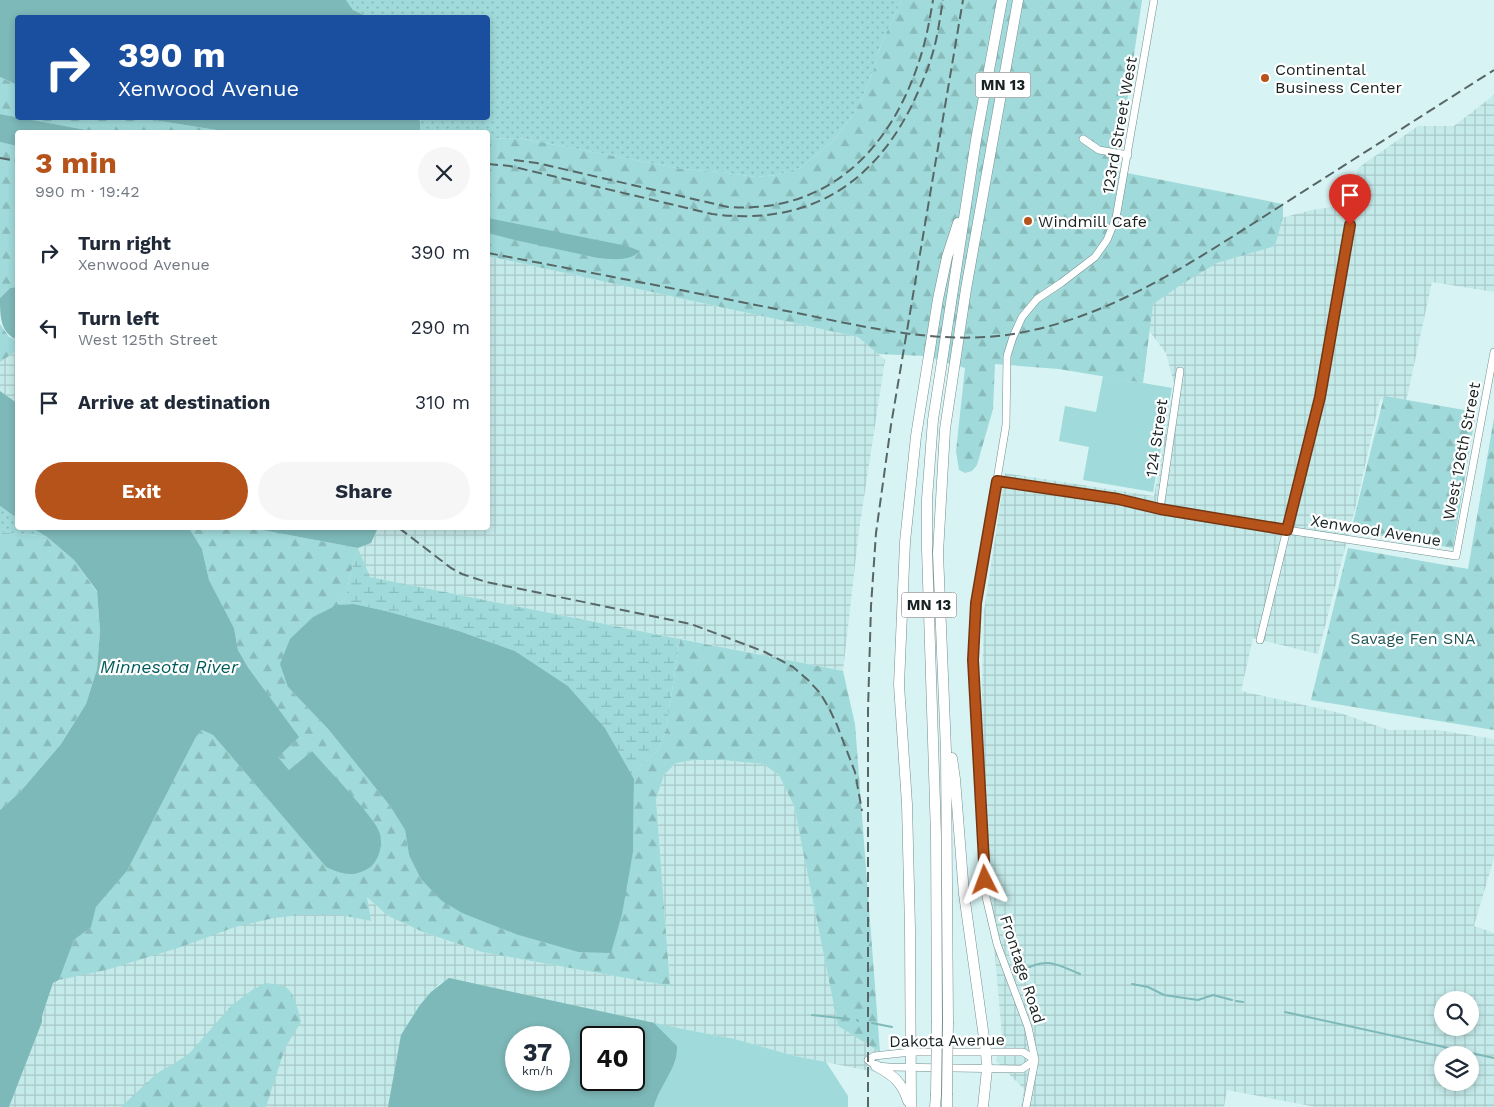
<!DOCTYPE html>
<html lang="en">
<head>
<meta charset="utf-8">
<style>
  body { margin:0; font-family:"Work Sans",sans-serif; background:#f6f6f7; color:#1f2937; height:100vh; display:flex; flex-direction:column; font-size:19px; white-space:nowrap }
  * { box-sizing:border-box; margin:0 }
  p { font-size:16px; color:#747a83 }
  .icon { flex:none; width:28px; height:28px; fill:none; stroke:currentColor; stroke-width:2; stroke-linecap:round; stroke-linejoin:round }
  .map { position:relative; flex:1; overflow:hidden }
  .sheet { position:absolute; left:15px; top:130px; width:475px; height:400px; display:flex; flex-direction:column; background:#fff; border-radius:5px; box-shadow:0 2px 8px #0003 }
  .sheet>* { flex:none }
  .top-card { position:absolute; left:15px; top:15px; width:475px; height:105px; border-radius:5px; box-shadow:0 2px 8px #0003; background:#1a4fa0; color:#fff; overflow:hidden }
  .controls { position:absolute; left:1434px; top:991px; display:grid; gap:10px }
  .controls a { display:grid; place-items:center; width:45px; height:45px; border-radius:50%; background:#fff; box-shadow:0 2px 8px #0003; font-size:25px }
  .speed { position:absolute; left:505px; top:1026px; display:flex; gap:10px; font-size:25px; font-weight:700; text-align:center }
  .speed>* { display:grid; place-content:center; width:65px; height:65px; border-radius:50%; background:#fff; box-shadow:0 2px 8px #0003; line-height:1 }
  .speed small { font-size:12px; font-weight:400 }
  .speed .limit { border:2px solid #111; border-radius:8px; background:#fff; color:#111 }
  .pin { position:absolute; display:grid; place-items:center; width:42px; height:42px; color:#fff; margin:-51px -21px; border-radius:50% 50% 50% 0; rotate:-45deg; box-shadow:0 0 5px #0007 }
  .pin .icon { rotate:45deg }
  .me { position:absolute; width:55px; margin:-28px; rotate:357deg; stroke-linejoin:round; filter:drop-shadow(0 0 4px #0008) }
  .turn { display:flex; align-items:center; gap:18px; height:105px; padding:0 20px; font-size:22px }
  .turn .icon { width:65px; height:65px; stroke-width:2.5 }
  .turn b { display:block; font-size:35px; line-height:42px }
  .round { display:grid; place-items:center; flex:none; width:52px; height:52px; border-radius:26px; background:#f6f6f7 }
  .summary { display:flex; align-items:center; justify-content:space-between; height:85px; padding:0 20px }
  h1 { font-size:30px; font-weight:700; line-height:38px; color:#b6531b }
  .action { display:flex; gap:10px; margin-top:auto; padding:10px 20px }
  .action a { flex:1; height:58px; border-radius:30px; background:#b6531b; color:#fff; font-size:20px; font-weight:700; line-height:58px; text-align:center }
  .action a+a { background:#f6f6f7; color:#1f2937 }
  ul { padding:0; list-style:none }
  li { display:flex; align-items:center; gap:15px; height:75px; padding:0 20px }
  li div { flex:1 }
  li b { display:block; font-size:19px }
  li em { font-style:normal }
  .map>svg:first-child { display:block }
</style>
</head>
<body>
<div class="map">
<svg width="1494" height="1107" viewBox="0 0 1494 1107">
  <defs>
    <pattern id="industrial-grid" width="8" height="8" patternUnits="userSpaceOnUse" patternTransform="scale(1.25)"><rect width="8" height="8" fill="#c4eae9"/><path d="M0 4h8M4 0v8" fill="none" stroke="#a8c8c8"/></pattern>
    <pattern id="grass-dots" width="8" height="8" patternUnits="userSpaceOnUse" patternTransform="scale(1.25)"><rect width="8" height="8" fill="#a0dada"/><path d="M2 2h.1M6 6h.1" fill="none" stroke="#89bbbb" stroke-width="1.8" stroke-linecap="round"/></pattern>
    <pattern id="forest-firs" width="22" height="20" patternUnits="userSpaceOnUse" patternTransform="scale(1.25)"><rect width="22" height="20" fill="#a0dada"/><path d="M5 1l3.5 6h-7zM16 11l3.5 6h-7z" fill="#89bbbb"/></pattern>
    <pattern id="wetland-marsh" width="20" height="14" patternUnits="userSpaceOnUse" patternTransform="scale(1.25)"><rect width="20" height="14" fill="#a0dada"/><path d="M1 5h8M5 5V1M11 12h8M15 12V8" fill="none" stroke="#89bbbb"/></pattern>
  </defs>
  <rect width="100%" height="100%" fill="#d7f3f3"/>
  <path fill="url(#industrial-grid)" fill-rule="evenodd" d="M 1494,95 L 1494,292 L 1432,282 L 1406,402 L 1380,399 L 1358,497 L 1318,654 L 1253,638 L 1241,691 L 1340,713 L 1389,730 L 1438,730 L 1494,739 L 1494,858 L 1474,926 L 1494,933 L 1494,1107 L 1316,1107 L 1227,1090 L 1224,1107 L 1021,1107 L 1024,1089 L 996,1061 L 1002,1036 L 991,910 L 983,775 L 982,687 L 984,611 L 1005,473 L 1154,496 L 1174,384 L 1166,353 L 1150,332 L 1150,307 L 1182,276 L 1216,263 L 1275,246 L 1281,218 L 1312,210 L 1351,204 L 1358,168 L 1418,126 L 1454,126 ZM 1442,1000 L 1470,1000 L 1470,1028 L 1442,1028 ZM 1442,1055 L 1470,1055 L 1470,1082 L 1442,1082 Z
    M 488,256 L 858,337 L 885,360 L 859,530 L 843,671 L 370,577 L 358,548 L 371,543 L 377,530 L 376,528 L 488,528 Z
    M 15,352 L 17,352 L 17,403 L 0,391 L 0,362 Z
    M 694,760 L 722,760 L 763,764 L 779,775 L 794,806 L 838,1026 L 880,1052 L 880,1073 L 795,1056 L 735,1039 L 440,983 L 431,992 L 420,1005 L 401,1035 L 388,1107 L 9,1107 L 42,1022 L 42,1016 L 53,983 L 342,874 L 388,916 L 423,932 L 482,952 L 670,986 L 656,799 L 664,775 L 676,763 Z"/>
  <path fill="url(#grass-dots)" d="M 346,0 L 902,0 L 881,44 L 874,69 L 862,98 L 854,114 L 831,143 L 800,168 L 776,175 L 756,177 L 720,172 L 682,169 L 519,138 L 488,139 L 488,132 L 420,132 L 420,122 L 419,118 L 488,118 L 488,18 L 368,17 L 353,10 Z
    M 0,506 L 17,518 L 18,528 L 32,528 L 47,537 L 0,532 Z"/>
  <path fill="url(#forest-firs)" d="M 902,0 L 1142,0 L 1117,171 L 1283,204 L 1283,217 L 1275,246 L 1217,263 L 1185,282 L 1153,304 L 1143,383 L 1059,369 L 995,364 L 993,409 L 977,465 L 972,471 L 965,473 L 959,470 L 956,451 L 965,368 L 925,356 L 878,354 L 858,337 L 488,256 L 488,139 L 519,138 L 682,169 L 720,172 L 756,177 L 776,175 L 800,168 L 831,143 L 854,114 L 862,98 L 874,69 L 881,44 Z
    M 0,77 L 17,85 L 17,117 L 0,114 Z
    M 20,118 L 141,118 L 229,132 L 97,132 Z
    M 0,142 L 18,146 L 17,287 L 10,288 L 0,298 Z
    M 0,324 L 9,337 L 18,341 L 17,352 L 15,352 L 0,362 Z
    M 1384,396 L 1476,412 L 1453,548 L 1351,531 Z
    M 1494,418 L 1494,730 L 1311,700 L 1348,548 L 1468,569 Z
    M 189,528 L 251,528 L 358,548 L 350,576 L 346,596 L 340,605 L 337,605 L 288,687 L 329,730 L 390,806 L 405,830 L 409,855 L 464,914 L 518,935 L 578,952 L 611,952 L 633,852 L 634,779 L 631,774 L 658,750 L 666,730 L 680,639 L 843,671 L 855,724 L 880,1052 L 838,1026 L 794,806 L 779,775 L 763,764 L 722,760 L 694,760 L 676,763 L 664,775 L 656,799 L 670,986 L 482,952 L 423,932 L 388,916 L 367,897 L 371,921 L 341,915 L 300,915 L 274,918 L 235,927 L 178,948 L 106,970 L 59,980 L 74,940 L 90,927 L 96,907 L 127,871 L 196,737 L 202,730 L 213,735 L 326,867 L 312,751 L 289,770 L 278,757 L 249,669 L 238,650 L 234,628 L 209,580 L 202,549 Z
    M 0,532 L 47,537 L 74,560 L 97,592 L 100,631 L 97,669 L 86,704 L 61,744 L 20,792 L 0,810 Z
    M 266,983 C 273,984 281,984 287,988 C 294,993 299,1013 301,1022 L 285,1048 L 266,1107 L 121,1107 L 156,1074 L 188,1055 L 231,1006 L 252,990 Z"/>
  <path fill="url(#wetland-marsh)" d="M 358,548 L 370,577 L 680,639 L 666,730 L 658,750 L 631,774 L 605,728 L 568,686 L 515,651 L 459,631 L 386,611 L 354,604 L 340,605 L 346,596 L 350,576 Z"/>
  <path fill="#a0dada" fill-rule="evenodd" d="M 1103,376 L 1172,388 L 1153,492 L 1083,480 L 1089,447 L 1059,441 L 1065,406 L 1096,412 Z
    M 449,978 L 678,1028 L 735,1039 L 795,1056 L 826,1062 L 848,1096 L 848,1107 L 388,1107 L 401,1035 L 420,1005 L 431,992 ZM 516,1038 L 559,1038 L 559,1080 L 516,1080 ZM 591,1038 L 634,1038 L 634,1080 L 591,1080 Z"/>
  <path fill="#7eb9b9" fill-rule="evenodd" d="M 0,0 L 346,0 L 353,10 L 368,17 L 18,18 L 17,85 L 0,77 Z
    M 0,114 L 97,132 L 18,132 L 17,146 L 0,142 Z
    M 141,118 L 419,118 L 420,122 L 420,132 L 229,132 Z
    M 488,218 L 627,246 L 640,251 C 629,262 612,259 598,258 L 515,240 L 488,233 Z
    M 17,287 L 18,340 C 0,334 0,315 0,298 L 10,288 Z
    M 0,391 L 17,403 L 17,518 L 0,506 Z
    M 32,528 L 189,528 L 202,549 L 209,580 L 234,628 L 238,650 L 249,669 L 299,737 L 278,757 L 289,770 L 312,751 C 324,766 377,819 380,834 C 383,845 379,861 369,868 C 353,878 342,874 326,867 L 213,735 L 202,730 L 196,737 L 127,871 L 96,907 L 91,927 L 74,940 L 59,980 L 53,983 L 42,1016 L 42,1022 L 9,1107 L 0,1107 L 0,810 L 20,792 L 61,744 L 86,704 L 97,669 L 100,631 L 97,591 L 74,560 L 47,537 Z
    M 251,528 L 376,528 L 377,530 L 371,543 L 358,548 Z
    M 354,604 L 386,611 L 459,631 L 515,651 L 568,686 L 605,728 L 634,779 L 633,852 L 622,914 L 611,953 L 578,952 L 518,935 L 464,914 L 442,901 L 421,879 L 409,855 L 405,830 L 390,806 L 329,730 L 288,687 L 280,664 L 290,639 L 313,617 L 337,605 Z
    M 449,978 L 654,1023 L 677,1046 C 678,1069 659,1085 654,1107 L 388,1107 L 401,1035 L 420,1005 L 431,992 ZM 516,1038 L 559,1038 L 559,1080 L 516,1080 ZM 591,1038 L 634,1038 L 634,1080 L 591,1080 Z"/>
  <g fill="none" stroke-linecap="round" stroke-linejoin="round">
    <path stroke="#7eb9b9" stroke-width="2" d="M 1023,970 C 1048,957 1056,964 1080,974
      M 1132,984 L 1148,987 L 1164,995 L 1198,1000 L 1213,995 L 1232,1000
      M 1236,1001 L 1243,1002
      M 1285,1012 L 1494,1058
      M 812,1015 L 849,1019
      M 857,1020 L 858,1021
      M 872,1023 L 892,1027"/>
    <g stroke="#748e8d" stroke-width="8">
      <path id="minor" d="M 1083,139 L 1099,150 L 1128,155
        M 997,481 L 1118,499 L 1160,509 L 1287,530 L 1456,556 L 1494,352
        M 1160,509 L 1180,371
        M 1260,640 L 1319,397 L 1350,225
        M 911,1052 L 1023,1052 L 1035,1060 L 1022,1069 L 889,1067 L 876,1066 L 868,1060 L 874,1056 Z
        M 1026,1107 L 1035,1060 L 1028,1027 L 997,944 L 986,897 L 973,660 L 974,619 L 1006,425 L 1007,356 L 1013,337 L 1022,317 L 1037,299 L 1061,283 L 1095,257 L 1107,240 L 1116,218 L 1154,0"/>
    </g>
    <g stroke="#748e8d" stroke-width="11">
      <path id="highway" d="M 952,758 L 955,779 L 964,894 L 986,1052 L 987,1069 L 983,1107
        M 937,1021 L 936,836 L 927,549 L 927,499 L 933,420 L 976,140 L 1002,0
        M 948,1022 L 946,751 L 938,553 L 945,429 L 966,289 L 1018,0
        M 876,1066 C 893,1075 902,1082 908,1101
        M 947,1095 L 947,1107
        M 911,1107 L 910,929 L 907,804 L 899,685 L 905,542 L 916,436 L 938,299 L 947,257 L 958,223
        M 935,1107 L 936,1095"/>
    </g>
    <use href="#minor" stroke="#fff" stroke-width="7"/>
    <use href="#highway" stroke="#fff" stroke-width="10"/>
    <path stroke="#576666" stroke-width="2" stroke-dasharray="10 5" stroke-linecap="butt" d="M 0,158 L 18,161
      M 514,160 L 537,163 L 728,207 C 831,214 894,146 922,52 C 927,35 930,18 933,0
      M 488,164 L 510,166 L 712,214 C 804,226 871,188 912,105 C 920,88 928,70 933,52 C 938,35 940,17 943,0
      M 488,253 C 582,271 677,289 771,308 C 852,323 937,348 1019,333 C 1117,315 1200,257 1282,205 C 1353,160 1423,115 1494,70
      M 399,528 L 451,568 L 462,574 L 486,582 L 691,624 L 765,652 L 793,667 L 808,680 L 820,693 L 829,708 L 837,725 L 855,772 L 862,811
      M 868,1107 L 868,710 L 871,606 L 876,533 L 891,425 L 963,0"/>
    <g stroke="#748e8d" stroke-width="11" stroke-linecap="butt">
      <path id="highway-bridge" d="M 936,1095 L 937,1021
        M 947,1095 L 948,1022"/>
    </g>
    <use href="#highway-bridge" stroke="#fff" stroke-width="10"/>
  </g>
  <g fill="none" stroke-linecap="round" stroke-linejoin="round">
    <g stroke="#763612" stroke-width="12">
      <path id="route" d="M 985,880 L 973,660 L 976,603 L 997,481 L 1118,499 L 1160,509 L 1287,530 L 1320,397 L 1350,225"/>
    </g>
    <use href="#route" stroke="#b6531b" stroke-width="9"/>
  </g>
  <g fill="#b6531b" stroke="#fff" stroke-width="2">
    <circle cx="1265" cy="78" r="5"/>
    <circle cx="1028" cy="221" r="5"/>
  </g>
  <g text-anchor="middle" stroke-width="4.5" stroke-linejoin="round" paint-order="stroke">
    <g fill="#fff" stroke="#5d6464" stroke-width="1">
      <rect x="975.5" y="72.5" width="55" height="25" rx="4"/>
      <rect x="901.5" y="592.5" width="55" height="25" rx="4"/>
    </g>
    <g font-size="15" font-weight="bold" fill="#182222">
      <text x="1003" y="90">MN 13</text>
      <text x="929" y="610">MN 13</text>
    </g>
    <g font-size="16" fill="#182222" stroke="#fff" text-anchor="start">
      <text x="1275" y="75">Continental<tspan x="1275" dy="18">Business Center</tspan></text>
      <text x="1038" y="227">Windmill Cafe</text>
    </g>
    <g font-size="16" fill="#182222" stroke="#fff">
      <text transform="translate(1119 125) rotate(-80)" y="6">123rd Street West</text>
      <text transform="translate(1156 438) rotate(-82)" y="6">124 Street</text>
      <text transform="translate(1461 451) rotate(-79)" y="6">West 126th Street</text>
      <text transform="translate(1376 530) rotate(9)" y="6">Xenwood Avenue</text>
      <text transform="translate(1023 969) rotate(72)" y="6">Frontage Road</text>
      <text transform="translate(947 1040) rotate(-1)" y="6">Dakota Avenue</text>
    </g>
    <g font-size="16" fill="#225656" stroke="#fff">
      <text x="1413" y="644">Savage Fen SNA</text>
    </g>
    <g font-size="18" font-style="italic" fill="#005c5c" stroke="#fff">
      <text x="169" y="673">Minnesota River</text>
    </g>
  </g>
</svg>
<div class="controls">
<a><svg class="icon" aria-label="search" viewBox="0 0 24 24"><circle cx="10" cy="10" r="6"/><path d="M15 15l6 6"/></svg></a>
<a><svg class="icon" aria-label="layers" viewBox="0 0 24 24"><path d="M12 4l9 5-9 5-9-5zM3 14l9 5 9-5"/></svg></a>
</div>
<div class="speed"><div>37<small>km/h</small></div><div class="limit">40</div></div>
<div class="pin" style="left:1350px;top:225px;background:#d93025"><svg class="icon" aria-label="arrive" viewBox="0 0 24 24"><path d="M6 21V4h12l-3 4 3 4H6"/></svg></div>
<svg class="me" style="left:985px;top:880px" viewBox="-20 -20 40 40"><path d="M0-17L14 15 0 8-14 15z" fill="#b6531b" stroke="#fff" stroke-width="4"/></svg>
<div class="top-card">
<div class="turn"><svg class="icon" aria-label="right" viewBox="0 0 24 24"><path d="M7 20v-9h11M14 6l5 5-5 5"/></svg><div><b>390 m</b>Xenwood Avenue</div></div>
</div>
<section class="sheet">
<div class="summary"><div><h1>3 min</h1><p>990 m · 19:42</p></div><a class="round"><svg class="icon" aria-label="close" viewBox="0 0 24 24"><path d="M6 6l12 12M18 6L6 18"/></svg></a></div>
<ul>
<li><svg class="icon" aria-label="right" viewBox="0 0 24 24"><path d="M7 20v-9h11M14 6l5 5-5 5"/></svg><div><b>Turn right</b><p>Xenwood Avenue</p></div><em>390 m</em></li>
<li><svg class="icon" aria-label="left" viewBox="0 0 24 24"><path d="M17 20v-9H6M10 6l-5 5 5 5"/></svg><div><b>Turn left</b><p>West 125th Street</p></div><em>290 m</em></li>
<li><svg class="icon" aria-label="arrive" viewBox="0 0 24 24"><path d="M6 21V4h12l-3 4 3 4H6"/></svg><div><b>Arrive at destination</b></div><em>310 m</em></li>
</ul>
<div class="action"><a>Exit</a><a>Share</a></div>
</section>
</div>
</body>
</html>
